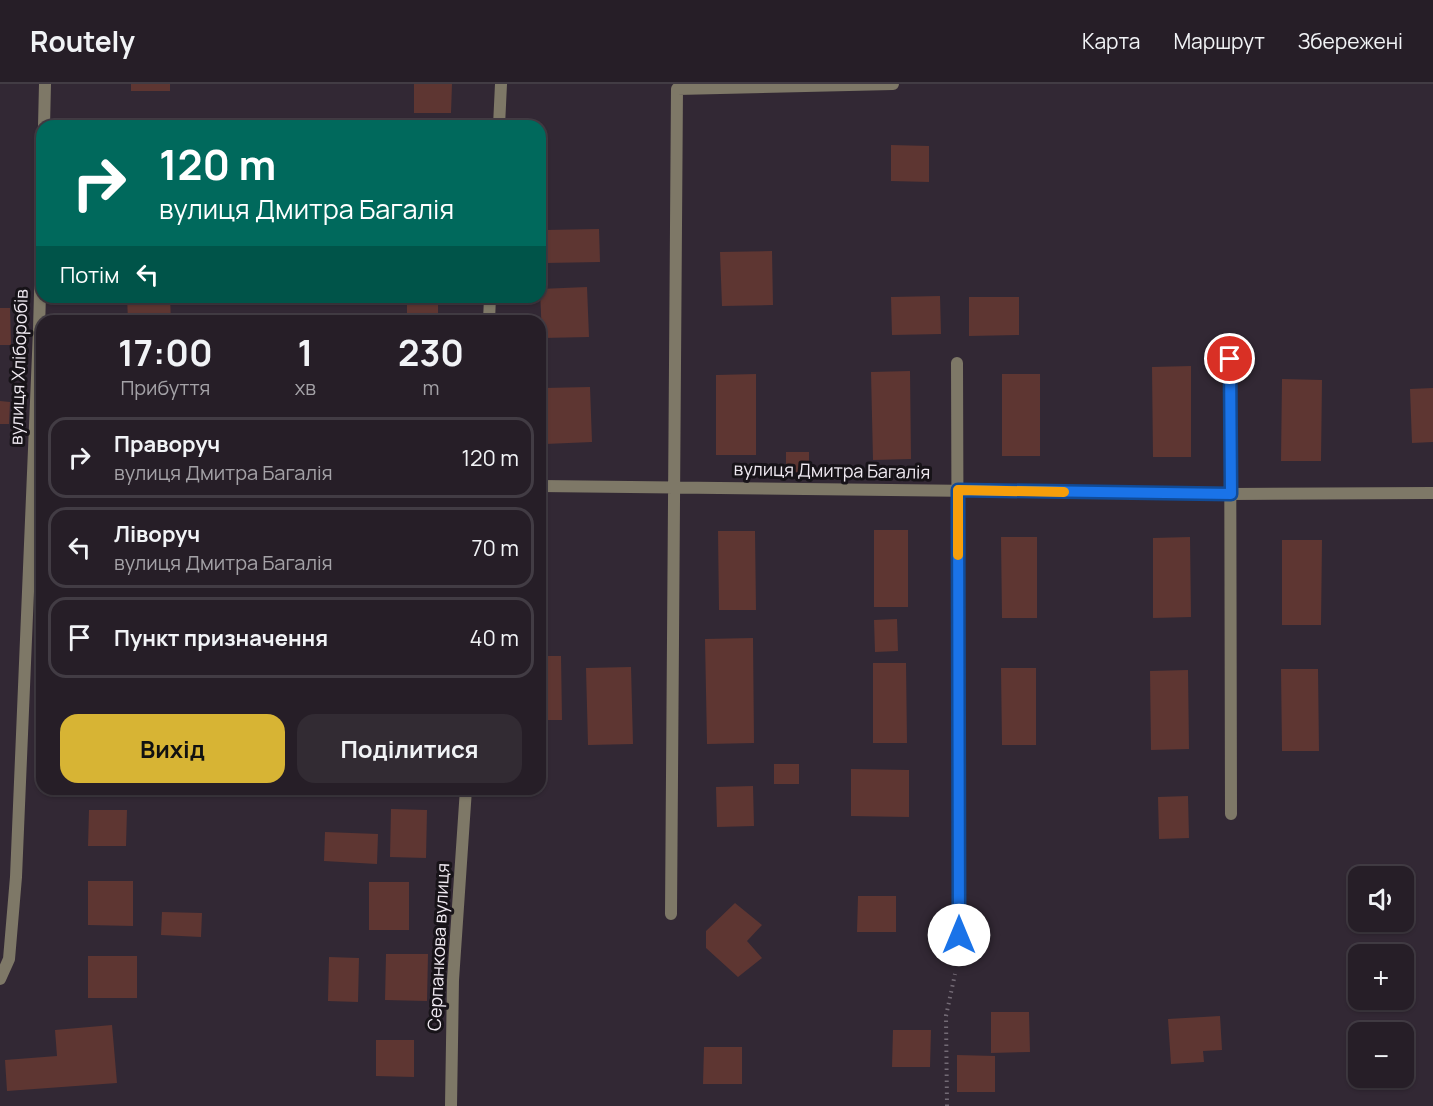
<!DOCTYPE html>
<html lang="uk">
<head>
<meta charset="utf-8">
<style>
  body { margin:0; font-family:Manrope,sans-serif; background:#322b33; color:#f1f3f6; height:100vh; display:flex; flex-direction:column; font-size:22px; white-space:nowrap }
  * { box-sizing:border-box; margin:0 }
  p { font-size:20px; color:#a4a2a7 }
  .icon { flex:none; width:33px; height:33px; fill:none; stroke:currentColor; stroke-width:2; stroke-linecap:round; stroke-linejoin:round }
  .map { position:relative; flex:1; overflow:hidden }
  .details { position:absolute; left:36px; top:231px; width:510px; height:480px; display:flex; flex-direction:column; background:#261e27; border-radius:18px; box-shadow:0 2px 4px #0004,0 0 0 2px #423c44 }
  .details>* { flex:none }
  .banner { position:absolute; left:36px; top:36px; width:510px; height:183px; border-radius:18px; box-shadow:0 2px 4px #0004,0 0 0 2px #423c44; background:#00695c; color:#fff; overflow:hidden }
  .buttons { position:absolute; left:1348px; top:782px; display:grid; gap:12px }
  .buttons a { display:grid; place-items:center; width:66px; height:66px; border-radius:12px; background:#261e27; box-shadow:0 2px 4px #0004,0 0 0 2px #423c44; font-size:30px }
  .pin { position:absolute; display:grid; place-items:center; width:51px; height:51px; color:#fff; margin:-26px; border:3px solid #fff; border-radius:50%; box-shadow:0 2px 6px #0007 }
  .me { position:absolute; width:66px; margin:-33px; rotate:0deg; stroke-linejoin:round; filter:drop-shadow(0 0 4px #0008) }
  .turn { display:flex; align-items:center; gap:21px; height:126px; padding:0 24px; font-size:27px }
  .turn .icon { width:78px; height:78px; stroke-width:2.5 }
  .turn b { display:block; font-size:42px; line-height:51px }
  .then { display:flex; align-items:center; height:57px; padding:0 24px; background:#0003; gap:12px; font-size:22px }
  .eta { display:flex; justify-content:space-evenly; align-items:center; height:102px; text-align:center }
  .eta b { font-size:36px; font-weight:700; line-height:42px }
  .button { display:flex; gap:12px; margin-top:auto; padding:12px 24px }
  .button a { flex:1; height:69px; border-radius:18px; background:#d7b434; color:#111; font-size:24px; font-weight:700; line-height:69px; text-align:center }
  .button a+a { background:#322b33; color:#f1f3f6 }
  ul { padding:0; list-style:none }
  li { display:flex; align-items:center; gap:18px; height:81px; margin:0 12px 9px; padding:0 12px; border:3px solid #423c44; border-radius:18px }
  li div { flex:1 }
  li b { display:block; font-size:22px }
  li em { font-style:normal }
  header { display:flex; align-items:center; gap:36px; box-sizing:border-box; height:84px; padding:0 30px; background:#261e27; border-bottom:2px solid #423c44 }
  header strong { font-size:28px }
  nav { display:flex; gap:33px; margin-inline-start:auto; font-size:21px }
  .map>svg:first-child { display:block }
</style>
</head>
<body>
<header>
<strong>Routely</strong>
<nav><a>Карта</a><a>Маршрут</a><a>Збережені</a></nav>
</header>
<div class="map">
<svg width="1433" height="1022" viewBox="0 0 1433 1022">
  <rect width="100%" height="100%" fill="#322834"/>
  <path fill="#5e3632" d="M 131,0 L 170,0 L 170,7 L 131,7 Z
    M 414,0 L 452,0 L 451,29 L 414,29 Z
    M 124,37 L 171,37 L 171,42 L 124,42 Z
    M 891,61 L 929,62 L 929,98 L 891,97 Z
    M 599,145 L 600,178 L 545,179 L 545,146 Z
    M 772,167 L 773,221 L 722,222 L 720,168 Z
    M 587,203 L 589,253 L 542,254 L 540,205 Z
    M 940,212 L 941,250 L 892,251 L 891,213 Z
    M 127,213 L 170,213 L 171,237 L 128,237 Z
    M 407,213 L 438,213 L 438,237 L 407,237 Z
    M 969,213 L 1019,213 L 1019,251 L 969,252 Z
    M 0,224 L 10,224 L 11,261 L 0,261 Z
    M 1191,282 L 1191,373 L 1153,373 L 1152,283 Z
    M 910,287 L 911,375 L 873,376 L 871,288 Z
    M 756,290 L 756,371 L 716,371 L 716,291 Z
    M 1002,290 L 1040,290 L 1040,372 L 1002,372 Z
    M 1282,295 L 1322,296 L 1321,377 L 1281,377 Z
    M 590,303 L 592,358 L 545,360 L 544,304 Z
    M 1433,304 L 1433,358 L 1412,359 L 1410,305 Z
    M 0,317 L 10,318 L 9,340 L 0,340 Z
    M 786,368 L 809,368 L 809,388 L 786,388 Z
    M 874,446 L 908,446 L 908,523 L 874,523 Z
    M 718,447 L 755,447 L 756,526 L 719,526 Z
    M 1001,453 L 1037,453 L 1037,534 L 1002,534 Z
    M 1190,453 L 1191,533 L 1153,534 L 1153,454 Z
    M 1282,456 L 1322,456 L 1321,541 L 1282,541 Z
    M 897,535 L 898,567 L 875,568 L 874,536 Z
    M 753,554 L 754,659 L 707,660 L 705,555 Z
    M 540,572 L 561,572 L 562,636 L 540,636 Z
    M 873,579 L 906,579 L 907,659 L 873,659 Z
    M 631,583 L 633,660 L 588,661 L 586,584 Z
    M 1001,584 L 1036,584 L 1036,661 L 1002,661 Z
    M 1281,585 L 1318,585 L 1319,667 L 1282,667 Z
    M 1188,586 L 1189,665 L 1151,666 L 1150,587 Z
    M 774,680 L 799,680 L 799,700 L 774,700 Z
    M 851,685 L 909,686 L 909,733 L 851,732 Z
    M 753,702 L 754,742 L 717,743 L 716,703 Z
    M 1188,712 L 1189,754 L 1159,755 L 1158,713 Z
    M 391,725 L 427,726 L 426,774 L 390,773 Z
    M 89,726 L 127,726 L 126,762 L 88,762 Z
    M 325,748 L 378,750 L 377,780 L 324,777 Z
    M 88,797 L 133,797 L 133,842 L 88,841 Z
    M 369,798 L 409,798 L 409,846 L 369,846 Z
    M 858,812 L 896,812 L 896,848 L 857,848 Z
    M 735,819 L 762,841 L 747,857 L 762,874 L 738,893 L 706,864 L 706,847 Z
    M 162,828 L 202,829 L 201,853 L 161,851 Z
    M 386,870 L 428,870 L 427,917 L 385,916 Z
    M 88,872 L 137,872 L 137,914 L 88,914 Z
    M 329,873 L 359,874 L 358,918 L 328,917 Z
    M 991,928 L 1029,928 L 1030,968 L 991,969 Z
    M 1220,932 L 1222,966 L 1203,967 L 1204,978 L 1171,980 L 1168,935 Z
    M 112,941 L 117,999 L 7,1007 L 5,976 L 57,972 L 55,946 Z
    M 893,946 L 931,946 L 930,983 L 892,983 Z
    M 376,956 L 414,956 L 414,993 L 376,992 Z
    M 704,963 L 742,963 L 742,1000 L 703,1000 Z
    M 957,971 L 995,972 L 995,1008 L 957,1008 Z"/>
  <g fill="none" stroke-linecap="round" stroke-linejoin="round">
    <path stroke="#736a75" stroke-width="4" stroke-dasharray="1.5 4.5" stroke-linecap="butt" d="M 947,1022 L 946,932 L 955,890"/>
    <path stroke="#7e7867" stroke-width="12" d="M 44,42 L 45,0
      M 499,42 L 501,0
      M 489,237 L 490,213
      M 1230,275 L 1231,730
      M 957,279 L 959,874
      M 540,402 L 1231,410 L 1433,409
      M 671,830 L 677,5 L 893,0
      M 0,895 L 9,875 L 16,793 L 39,246 L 42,137
      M 451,1022 L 453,896 L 466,705"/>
  </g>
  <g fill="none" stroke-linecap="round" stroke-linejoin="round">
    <g stroke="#114b97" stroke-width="15">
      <path id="route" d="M 959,851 L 958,406 L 1231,410 L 1230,275"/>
    </g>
    <use href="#route" stroke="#1a73e8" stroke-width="10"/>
    <path stroke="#f59e0b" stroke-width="10" d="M 958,471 L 958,406 L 1064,408"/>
  </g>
  <g text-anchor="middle" stroke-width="6" stroke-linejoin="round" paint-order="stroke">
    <g font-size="18" fill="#f0eaf2" stroke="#171318">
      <text transform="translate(19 283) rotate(-88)" y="6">вулиця Хліборобів</text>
      <text transform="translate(832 387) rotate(1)" y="6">вулиця Дмитра Багалія</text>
      <text transform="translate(439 863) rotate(-87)" y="6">Серпанкова вулиця</text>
    </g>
  </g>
</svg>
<div class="buttons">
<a><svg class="icon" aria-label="sound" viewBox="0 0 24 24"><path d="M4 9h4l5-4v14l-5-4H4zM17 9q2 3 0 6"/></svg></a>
<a>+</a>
<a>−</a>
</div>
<div class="pin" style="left:1230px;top:275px;background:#d93025"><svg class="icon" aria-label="arrive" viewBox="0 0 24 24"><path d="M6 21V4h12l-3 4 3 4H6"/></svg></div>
<svg class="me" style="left:959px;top:851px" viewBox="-20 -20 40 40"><circle r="19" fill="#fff"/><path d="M0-13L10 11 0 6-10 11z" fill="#1a73e8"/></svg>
<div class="banner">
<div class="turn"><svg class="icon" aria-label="right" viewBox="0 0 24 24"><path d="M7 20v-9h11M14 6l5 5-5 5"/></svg><div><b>120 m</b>вулиця Дмитра Багалія</div></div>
<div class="then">Потім<svg class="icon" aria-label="left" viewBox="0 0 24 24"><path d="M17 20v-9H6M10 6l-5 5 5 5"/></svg></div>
</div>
<section class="details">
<div class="eta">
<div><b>17:00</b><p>Прибуття</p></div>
<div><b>1</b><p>хв</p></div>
<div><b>230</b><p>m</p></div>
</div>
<ul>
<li><svg class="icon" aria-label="right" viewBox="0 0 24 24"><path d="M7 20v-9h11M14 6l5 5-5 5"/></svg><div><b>Праворуч</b><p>вулиця Дмитра Багалія</p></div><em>120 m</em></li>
<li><svg class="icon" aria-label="left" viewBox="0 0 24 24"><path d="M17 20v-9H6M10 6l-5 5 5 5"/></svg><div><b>Ліворуч</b><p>вулиця Дмитра Багалія</p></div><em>70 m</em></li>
<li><svg class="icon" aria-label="arrive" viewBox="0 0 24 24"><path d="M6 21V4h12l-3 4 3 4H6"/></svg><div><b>Пункт призначення</b></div><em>40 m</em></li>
</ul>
<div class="button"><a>Вихід</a><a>Поділитися</a></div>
</section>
</div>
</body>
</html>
